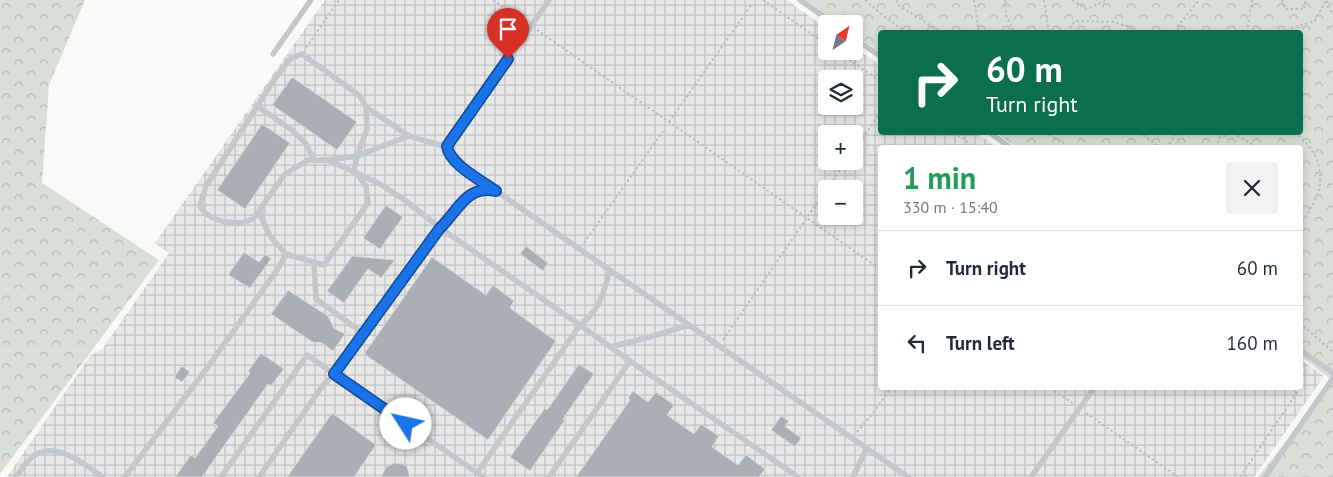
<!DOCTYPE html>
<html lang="en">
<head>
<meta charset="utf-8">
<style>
  body { margin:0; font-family:"PT Sans",sans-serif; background:#f2f2f3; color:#1f2937; height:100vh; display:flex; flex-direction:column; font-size:19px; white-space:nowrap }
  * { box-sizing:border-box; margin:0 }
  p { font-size:16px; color:#747a83 }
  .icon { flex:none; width:28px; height:28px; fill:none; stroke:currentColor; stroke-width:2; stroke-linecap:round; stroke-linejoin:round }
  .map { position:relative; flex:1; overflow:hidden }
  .details { position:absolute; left:878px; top:145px; width:425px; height:245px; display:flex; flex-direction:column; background:#fff; border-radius:5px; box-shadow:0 2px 8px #0003 }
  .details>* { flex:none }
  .hud { position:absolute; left:878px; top:30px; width:425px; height:105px; border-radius:5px; box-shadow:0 2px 8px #0003; background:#0b6e4f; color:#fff; overflow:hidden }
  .needle { width:32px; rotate:35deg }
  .buttons { position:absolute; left:818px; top:15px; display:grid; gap:10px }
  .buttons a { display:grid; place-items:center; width:45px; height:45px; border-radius:5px; background:#fff; box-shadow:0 2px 8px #0003; font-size:25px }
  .pin { position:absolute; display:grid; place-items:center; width:42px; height:42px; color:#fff; margin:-51px -21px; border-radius:50% 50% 50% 0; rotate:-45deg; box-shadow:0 0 5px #0007 }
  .pin .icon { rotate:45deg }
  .me { position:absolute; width:55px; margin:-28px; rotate:305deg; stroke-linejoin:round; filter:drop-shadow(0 0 4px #0008) }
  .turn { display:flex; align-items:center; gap:18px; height:105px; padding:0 25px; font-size:22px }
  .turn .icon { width:65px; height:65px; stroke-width:2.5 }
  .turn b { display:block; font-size:35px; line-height:42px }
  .round { display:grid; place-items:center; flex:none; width:52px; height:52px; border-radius:5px; background:#f2f2f3 }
  .summary { display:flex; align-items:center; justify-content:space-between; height:85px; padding:0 25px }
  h1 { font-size:30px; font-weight:700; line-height:38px; color:#1e9e55 }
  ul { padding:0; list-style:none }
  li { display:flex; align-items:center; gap:15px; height:75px; padding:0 25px; border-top:1px solid #e0e1e3 }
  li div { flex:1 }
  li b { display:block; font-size:19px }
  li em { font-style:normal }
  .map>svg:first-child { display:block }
</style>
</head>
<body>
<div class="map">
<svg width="1333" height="477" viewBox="0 0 1333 477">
  <defs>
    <pattern id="industrial-grid" width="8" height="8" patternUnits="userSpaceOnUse" patternTransform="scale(1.25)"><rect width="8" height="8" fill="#e7e8e7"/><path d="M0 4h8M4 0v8" fill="none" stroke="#bfc1c1"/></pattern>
    <pattern id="park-crowns" width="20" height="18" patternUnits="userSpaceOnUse" patternTransform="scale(1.25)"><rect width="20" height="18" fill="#d9ded7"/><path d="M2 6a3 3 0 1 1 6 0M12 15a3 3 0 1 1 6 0" fill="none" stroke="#b4b9b4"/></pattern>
  </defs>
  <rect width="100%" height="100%" fill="#f9f9f7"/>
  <path fill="url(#industrial-grid)" fill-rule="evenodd" d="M 325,0 L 787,0 L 826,28 L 826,51 L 854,51 L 854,47 L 880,65 L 880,132 L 976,133 L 997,147 L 880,148 L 880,388 L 1300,388 L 1300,359 L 1324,376 L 1254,477 L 7,477 L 90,356 L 103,348 L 169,253 L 155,243 ZM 826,79 L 854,79 L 854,106 L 826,106 ZM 826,134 L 854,134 L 854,161 L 826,161 ZM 826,189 L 854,189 L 854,216 L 826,216 Z"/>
  <path fill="url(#park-crowns)" d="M 0,0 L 85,0 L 49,85 L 42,183 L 159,260 L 0,474 Z
    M 803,0 L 1333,0 L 1333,477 L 1258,477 L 1323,395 L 1332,380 L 1300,356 L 1300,148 L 1017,148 L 997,133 L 1300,132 L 1300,32 L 880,32 L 880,52 L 854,34 L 854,24 L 838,24 Z"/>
  <path fill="#a9afb5" stroke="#dbdbda" d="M 292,77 L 357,122 L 337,150 L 272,105 Z
    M 262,124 L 290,143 L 245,209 L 217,190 Z
    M 386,205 L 403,217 L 380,249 L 363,238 Z
    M 526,246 L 548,263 L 543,271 L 520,254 Z
    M 244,252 L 259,262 L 265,254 L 271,259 L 250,288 L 228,275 Z
    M 352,256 L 395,260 L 381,278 L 368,269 L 344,303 L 327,291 Z
    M 432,257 L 486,295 L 493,285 L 514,301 L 510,308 L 556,341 L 488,440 L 364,354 Z
    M 288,290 L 328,316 L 334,328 L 345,334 L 333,351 L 322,343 L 312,342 L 271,314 Z
    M 261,353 L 284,369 L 271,386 L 268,384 L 202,477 L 175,477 L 191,455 L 195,458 L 218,426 L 213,423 L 250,373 L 248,371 Z
    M 579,364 L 594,374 L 563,419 L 565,420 L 530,471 L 510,457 L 545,408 L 547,410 Z
    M 182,366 L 190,372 L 182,382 L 174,377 Z
    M 633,391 L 648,402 L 656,392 L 674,405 L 667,415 L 694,434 L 701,424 L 719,436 L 712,447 L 738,465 L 746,455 L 765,469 L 759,477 L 576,477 L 630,400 L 628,398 Z
    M 332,413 L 376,445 L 354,477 L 287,477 Z
    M 781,416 L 789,421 L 785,426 L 801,438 L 795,447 L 771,430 Z
    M 394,463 L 403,464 L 407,467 L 410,477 L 381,477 L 386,467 Z"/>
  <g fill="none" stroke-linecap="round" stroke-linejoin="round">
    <path stroke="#bbbdc0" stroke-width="2" stroke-dasharray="2.5 2.5" stroke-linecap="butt" d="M 493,0 L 525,22
      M 763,0 L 826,44
      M 865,0 L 881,14 L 906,32
      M 897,0 L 898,5 L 941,32
      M 974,0 L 979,32
      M 1005,0 L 1006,15 L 1014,32
      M 1044,0 L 1049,32
      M 1072,0 L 1086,9 L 1108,0
      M 1282,0 L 1285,9 L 1305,9 L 1305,0
      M 537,30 L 880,269
      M 1067,32 L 1075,21 L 1114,22 L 1130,27 L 1133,32
      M 1178,32 L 1178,26 L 1199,0
      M 1247,32 L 1252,0
      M 1288,32 L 1289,29 L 1315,21 L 1326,0 L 1333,15
      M 306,48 L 339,0
      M 837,51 L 880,81
      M 1300,66 L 1305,71 L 1300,77
      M 669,122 L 752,4
      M 954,132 L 976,148
      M 1045,132 L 1072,148
      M 1139,132 L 1161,148
      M 1295,132 C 1302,139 1312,148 1315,156 C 1327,182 1317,199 1303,221 L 1300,223
      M 1166,148 L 1178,132
      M 1217,148 L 1219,138 L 1233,133 L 1258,148
      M 854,151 L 880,113
      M 827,189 L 846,161
      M 584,243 L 663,131
      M 1300,323 L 1333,352
      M 723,340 L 826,190
      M 1300,375 L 1300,387
      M 1050,388 L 1074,404
      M 1086,413 L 1178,477
      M 857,432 L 870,417 L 891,388
      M 1240,477 L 1300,388"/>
    <path stroke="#c3c6ca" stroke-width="5.5" d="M 549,0 L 447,147 C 448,156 453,160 460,166 L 908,477
      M 800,0 L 834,24
      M 854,38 L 880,56
      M 273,54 L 311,0
      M 257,106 L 292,130 L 306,144 L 314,160
      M 366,107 L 409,136
      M 989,132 L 1011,148
      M 328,160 L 357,156 L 367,129 L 366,107 L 360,96 L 302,54 L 290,59 L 276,77 L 206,186 L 200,206 L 204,212 L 213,218 L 225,222 L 241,223 L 253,219 L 285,174 L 308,160 L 328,160 L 380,184 L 406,201 L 440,228 C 455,213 468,185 493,190
      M 261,207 L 261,217 L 268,232 L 274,241 L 286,254 L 324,265 L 368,203 L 366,186 L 354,170 L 357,156 L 409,136 L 447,147
      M 314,262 L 316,299 L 364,334
      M 610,347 L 650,337 L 689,325
      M 1300,350 L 1333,373
      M 477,473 L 580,325 L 630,361
      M 16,477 C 20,472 23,466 28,461 C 51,436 82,463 103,477
      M 125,477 L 210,364 L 277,270 L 286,254
      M 221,477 L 307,355 L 483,477
      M 259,477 L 323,385 L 334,375 L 440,228 L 580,325 C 600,310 603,294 610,270
      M 549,477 L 630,361 L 798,477
      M 853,477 L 867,448
      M 1031,477 L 1094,388
      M 1265,477 L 1333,378"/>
  </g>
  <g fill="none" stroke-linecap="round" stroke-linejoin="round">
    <g stroke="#114b97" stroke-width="12">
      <path id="route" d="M 406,424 L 334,374 L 440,228 C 458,211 467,184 496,191 C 482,181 449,164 447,146 L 508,59"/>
    </g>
    <use href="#route" stroke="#1a73e8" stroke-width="9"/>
  </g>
</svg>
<div class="buttons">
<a><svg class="needle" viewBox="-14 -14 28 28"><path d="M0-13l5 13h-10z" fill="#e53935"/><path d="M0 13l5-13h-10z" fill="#747a83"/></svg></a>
<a><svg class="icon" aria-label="layers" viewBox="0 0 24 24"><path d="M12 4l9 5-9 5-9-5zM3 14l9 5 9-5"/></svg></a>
<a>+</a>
<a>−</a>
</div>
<div class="pin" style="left:508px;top:59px;background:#d93025"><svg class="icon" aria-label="arrive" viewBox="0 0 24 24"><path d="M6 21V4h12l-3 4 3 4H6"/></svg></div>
<svg class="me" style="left:406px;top:424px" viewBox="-20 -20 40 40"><circle r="19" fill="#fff"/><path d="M0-13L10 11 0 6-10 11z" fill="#1a73e8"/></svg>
<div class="hud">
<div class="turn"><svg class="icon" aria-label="right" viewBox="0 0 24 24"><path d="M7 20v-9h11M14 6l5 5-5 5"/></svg><div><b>60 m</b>Turn right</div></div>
</div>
<section class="details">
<div class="summary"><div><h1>1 min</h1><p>330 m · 15:40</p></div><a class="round"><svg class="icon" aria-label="close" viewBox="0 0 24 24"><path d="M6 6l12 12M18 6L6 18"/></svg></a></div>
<ul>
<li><svg class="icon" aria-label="right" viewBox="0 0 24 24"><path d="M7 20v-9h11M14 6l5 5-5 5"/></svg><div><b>Turn right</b></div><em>60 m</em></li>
<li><svg class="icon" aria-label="left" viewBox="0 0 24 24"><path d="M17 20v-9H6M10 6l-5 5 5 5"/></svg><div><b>Turn left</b></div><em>160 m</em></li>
</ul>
</section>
</div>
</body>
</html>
